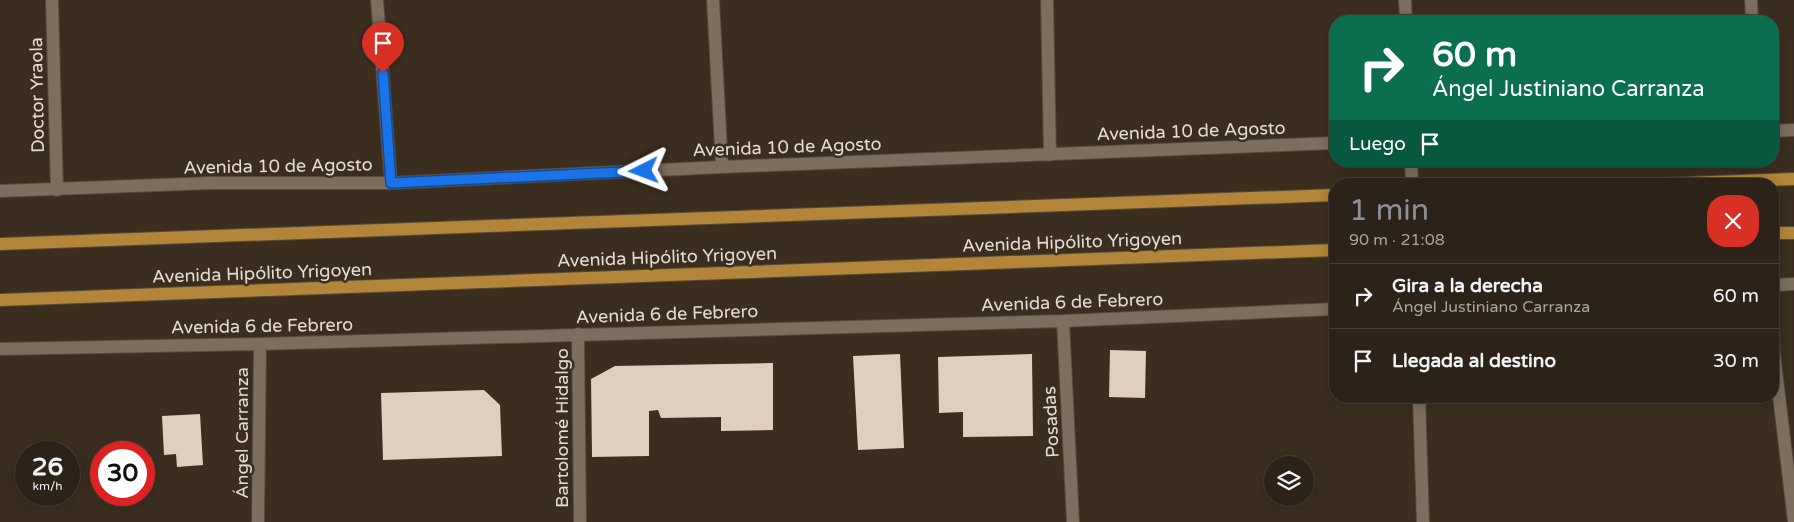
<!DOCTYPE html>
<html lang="es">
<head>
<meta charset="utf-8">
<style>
  body { margin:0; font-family:"Varela Round",sans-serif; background:#382f24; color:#f1f3f6; height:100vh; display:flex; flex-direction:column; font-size:19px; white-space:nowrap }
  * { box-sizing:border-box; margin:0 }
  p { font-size:16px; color:#a6a4a1 }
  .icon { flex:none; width:28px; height:28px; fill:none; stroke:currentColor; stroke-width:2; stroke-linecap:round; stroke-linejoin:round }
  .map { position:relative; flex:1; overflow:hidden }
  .drawer { position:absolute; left:1329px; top:178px; width:450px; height:225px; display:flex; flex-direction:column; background:#2c2217; border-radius:20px; box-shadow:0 2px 12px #0003,0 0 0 1px #483f36 }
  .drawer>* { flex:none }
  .guide { position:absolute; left:1329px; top:15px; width:450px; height:152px; border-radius:20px; box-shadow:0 2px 12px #0003,0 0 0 1px #483f36; background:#0b6e4f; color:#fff; overflow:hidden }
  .tools { position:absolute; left:1264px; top:456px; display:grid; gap:10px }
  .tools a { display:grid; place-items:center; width:50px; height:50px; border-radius:50%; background:#2c2217; box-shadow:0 2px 12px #0003,0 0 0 1px #483f36; font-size:25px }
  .speed { position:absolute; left:15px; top:441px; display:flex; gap:10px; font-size:25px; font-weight:700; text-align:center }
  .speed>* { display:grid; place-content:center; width:65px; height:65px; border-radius:50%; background:#2c2217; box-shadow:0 2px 12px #0003,0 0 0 1px #483f36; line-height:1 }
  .speed small { font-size:12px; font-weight:400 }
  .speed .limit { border:8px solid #d22; background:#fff; color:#111 }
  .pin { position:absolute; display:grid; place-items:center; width:42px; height:42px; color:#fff; margin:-51px -21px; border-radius:50% 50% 50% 0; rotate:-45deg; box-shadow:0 0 5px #0007 }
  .pin .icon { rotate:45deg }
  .me { position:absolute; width:55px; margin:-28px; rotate:267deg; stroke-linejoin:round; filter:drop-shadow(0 0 4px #0008) }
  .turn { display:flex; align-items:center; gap:18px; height:105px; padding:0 20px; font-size:22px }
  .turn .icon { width:65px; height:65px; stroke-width:2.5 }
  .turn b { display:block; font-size:35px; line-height:42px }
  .then { display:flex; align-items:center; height:48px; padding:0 20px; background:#0003; gap:10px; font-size:19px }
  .round { display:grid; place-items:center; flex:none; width:52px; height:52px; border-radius:20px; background:#382f24 }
  .overview { display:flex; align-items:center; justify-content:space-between; height:85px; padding:0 20px }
  h1 { font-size:30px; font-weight:600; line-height:38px; color:#8c9099 }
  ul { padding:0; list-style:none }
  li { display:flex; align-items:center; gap:15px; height:65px; padding:0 20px; border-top:1px solid #483f36 }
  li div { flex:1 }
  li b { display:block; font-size:19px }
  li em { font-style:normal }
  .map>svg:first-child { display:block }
</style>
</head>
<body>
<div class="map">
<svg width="1794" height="522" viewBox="0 0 1794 522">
  <rect width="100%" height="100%" fill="#3b2e1f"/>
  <path fill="#dfcfbc" d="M 1110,350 L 1146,351 L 1145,398 L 1109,397 Z
    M 900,354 L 904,448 L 858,450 L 853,356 Z
    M 1032,354 L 1033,436 L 963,437 L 963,412 L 939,413 L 938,357 Z
    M 773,363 L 773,430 L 721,431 L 721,417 L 661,418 L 658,410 L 649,411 L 649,456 L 592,457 L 591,379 L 615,366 Z
    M 484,390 L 500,405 L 502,456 L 383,460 L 381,393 Z
    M 200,414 L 203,465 L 177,467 L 176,454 L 164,455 L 162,416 Z"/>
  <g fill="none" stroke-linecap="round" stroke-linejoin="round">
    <g stroke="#55493d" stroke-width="14">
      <path id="minor" d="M 52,0 L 57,190
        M 377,0 L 391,183
        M 713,0 L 722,167
        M 1047,0 L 1050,155
        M 1405,0 L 1406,21
        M 1751,0 L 1752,21
        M 1772,131 L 1794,130
        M 1411,161 L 1412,184
        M 0,191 L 211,183 L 391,183 L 722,167 L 1335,143
        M 1772,285 L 1794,284
        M 1063,321 L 1073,522
        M 1772,323 L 1774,354 L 1794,521
        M 578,334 L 580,522
        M 0,349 L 260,344 L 1063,321 L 1335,309
        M 1419,396 L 1423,522
        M 258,522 L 260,344"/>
    </g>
    <g stroke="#55493d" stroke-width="14">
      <path id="major" d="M 1662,184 L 1794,179
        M 1772,233 L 1794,233
        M 0,244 L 1335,195
        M 0,300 L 1335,250"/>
    </g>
    <use href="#minor" stroke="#7d6e5e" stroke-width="12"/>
    <use href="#major" stroke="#b28539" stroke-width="12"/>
  </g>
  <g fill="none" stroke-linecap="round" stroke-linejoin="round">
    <g stroke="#114b97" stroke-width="12">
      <path id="route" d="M 383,73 L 391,183 L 644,171"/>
    </g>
    <use href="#route" stroke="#1a73e8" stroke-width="9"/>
  </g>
  <g text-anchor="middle" stroke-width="5" stroke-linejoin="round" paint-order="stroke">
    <g font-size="18" fill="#e5dcd4" stroke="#3b2e1f">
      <text transform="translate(37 95) rotate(-91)" y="6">Doctor Yraola</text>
      <text transform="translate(1191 131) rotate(-2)" y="6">Avenida 10 de Agosto</text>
      <text transform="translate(787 147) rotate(-2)" y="6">Avenida 10 de Agosto</text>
      <text transform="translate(278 166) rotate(-1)" y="6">Avenida 10 de Agosto</text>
      <text transform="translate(1072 242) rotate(-2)" y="6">Avenida Hipólito Yrigoyen</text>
      <text transform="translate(667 257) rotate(-2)" y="6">Avenida Hipólito Yrigoyen</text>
      <text transform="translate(262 273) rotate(-2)" y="6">Avenida Hipólito Yrigoyen</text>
      <text transform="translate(1072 302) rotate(-2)" y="6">Avenida 6 de Febrero</text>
      <text transform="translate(667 314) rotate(-2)" y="6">Avenida 6 de Febrero</text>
      <text transform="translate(262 326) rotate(-1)" y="6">Avenida 6 de Febrero</text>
      <text transform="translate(1051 422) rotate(-93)" y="6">Posadas</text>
      <text transform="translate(562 428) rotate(-90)" y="6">Bartolomé Hidalgo</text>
      <text transform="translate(242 433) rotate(-90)" y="6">Ángel Carranza</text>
    </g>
  </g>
</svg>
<div class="tools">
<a><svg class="icon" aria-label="layers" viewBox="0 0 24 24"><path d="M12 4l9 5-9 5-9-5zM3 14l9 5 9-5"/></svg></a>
</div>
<div class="speed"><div>26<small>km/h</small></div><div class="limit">30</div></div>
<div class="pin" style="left:383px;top:73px;background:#d93025"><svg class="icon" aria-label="arrive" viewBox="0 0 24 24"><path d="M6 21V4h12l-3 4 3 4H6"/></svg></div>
<svg class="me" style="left:644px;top:171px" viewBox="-20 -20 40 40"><path d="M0-17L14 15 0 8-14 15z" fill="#1a73e8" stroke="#fff" stroke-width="4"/></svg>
<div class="guide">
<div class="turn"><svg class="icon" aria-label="right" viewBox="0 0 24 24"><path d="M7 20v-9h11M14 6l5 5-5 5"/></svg><div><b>60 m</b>Ángel Justiniano Carranza</div></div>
<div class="then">Luego<svg class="icon" aria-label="arrive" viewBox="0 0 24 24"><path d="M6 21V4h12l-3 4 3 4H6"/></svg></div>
</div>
<section class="drawer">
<div class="overview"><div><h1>1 min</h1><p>90 m · 21:08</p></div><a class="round" style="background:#d93025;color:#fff"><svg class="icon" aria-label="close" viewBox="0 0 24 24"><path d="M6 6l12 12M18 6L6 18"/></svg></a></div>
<ul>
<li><svg class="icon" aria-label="right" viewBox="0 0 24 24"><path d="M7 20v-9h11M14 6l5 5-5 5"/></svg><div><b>Gira a la derecha</b><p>Ángel Justiniano Carranza</p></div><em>60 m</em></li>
<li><svg class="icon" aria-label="arrive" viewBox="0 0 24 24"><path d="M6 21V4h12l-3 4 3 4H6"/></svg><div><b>Llegada al destino</b></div><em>30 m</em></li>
</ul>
</section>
</div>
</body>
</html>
